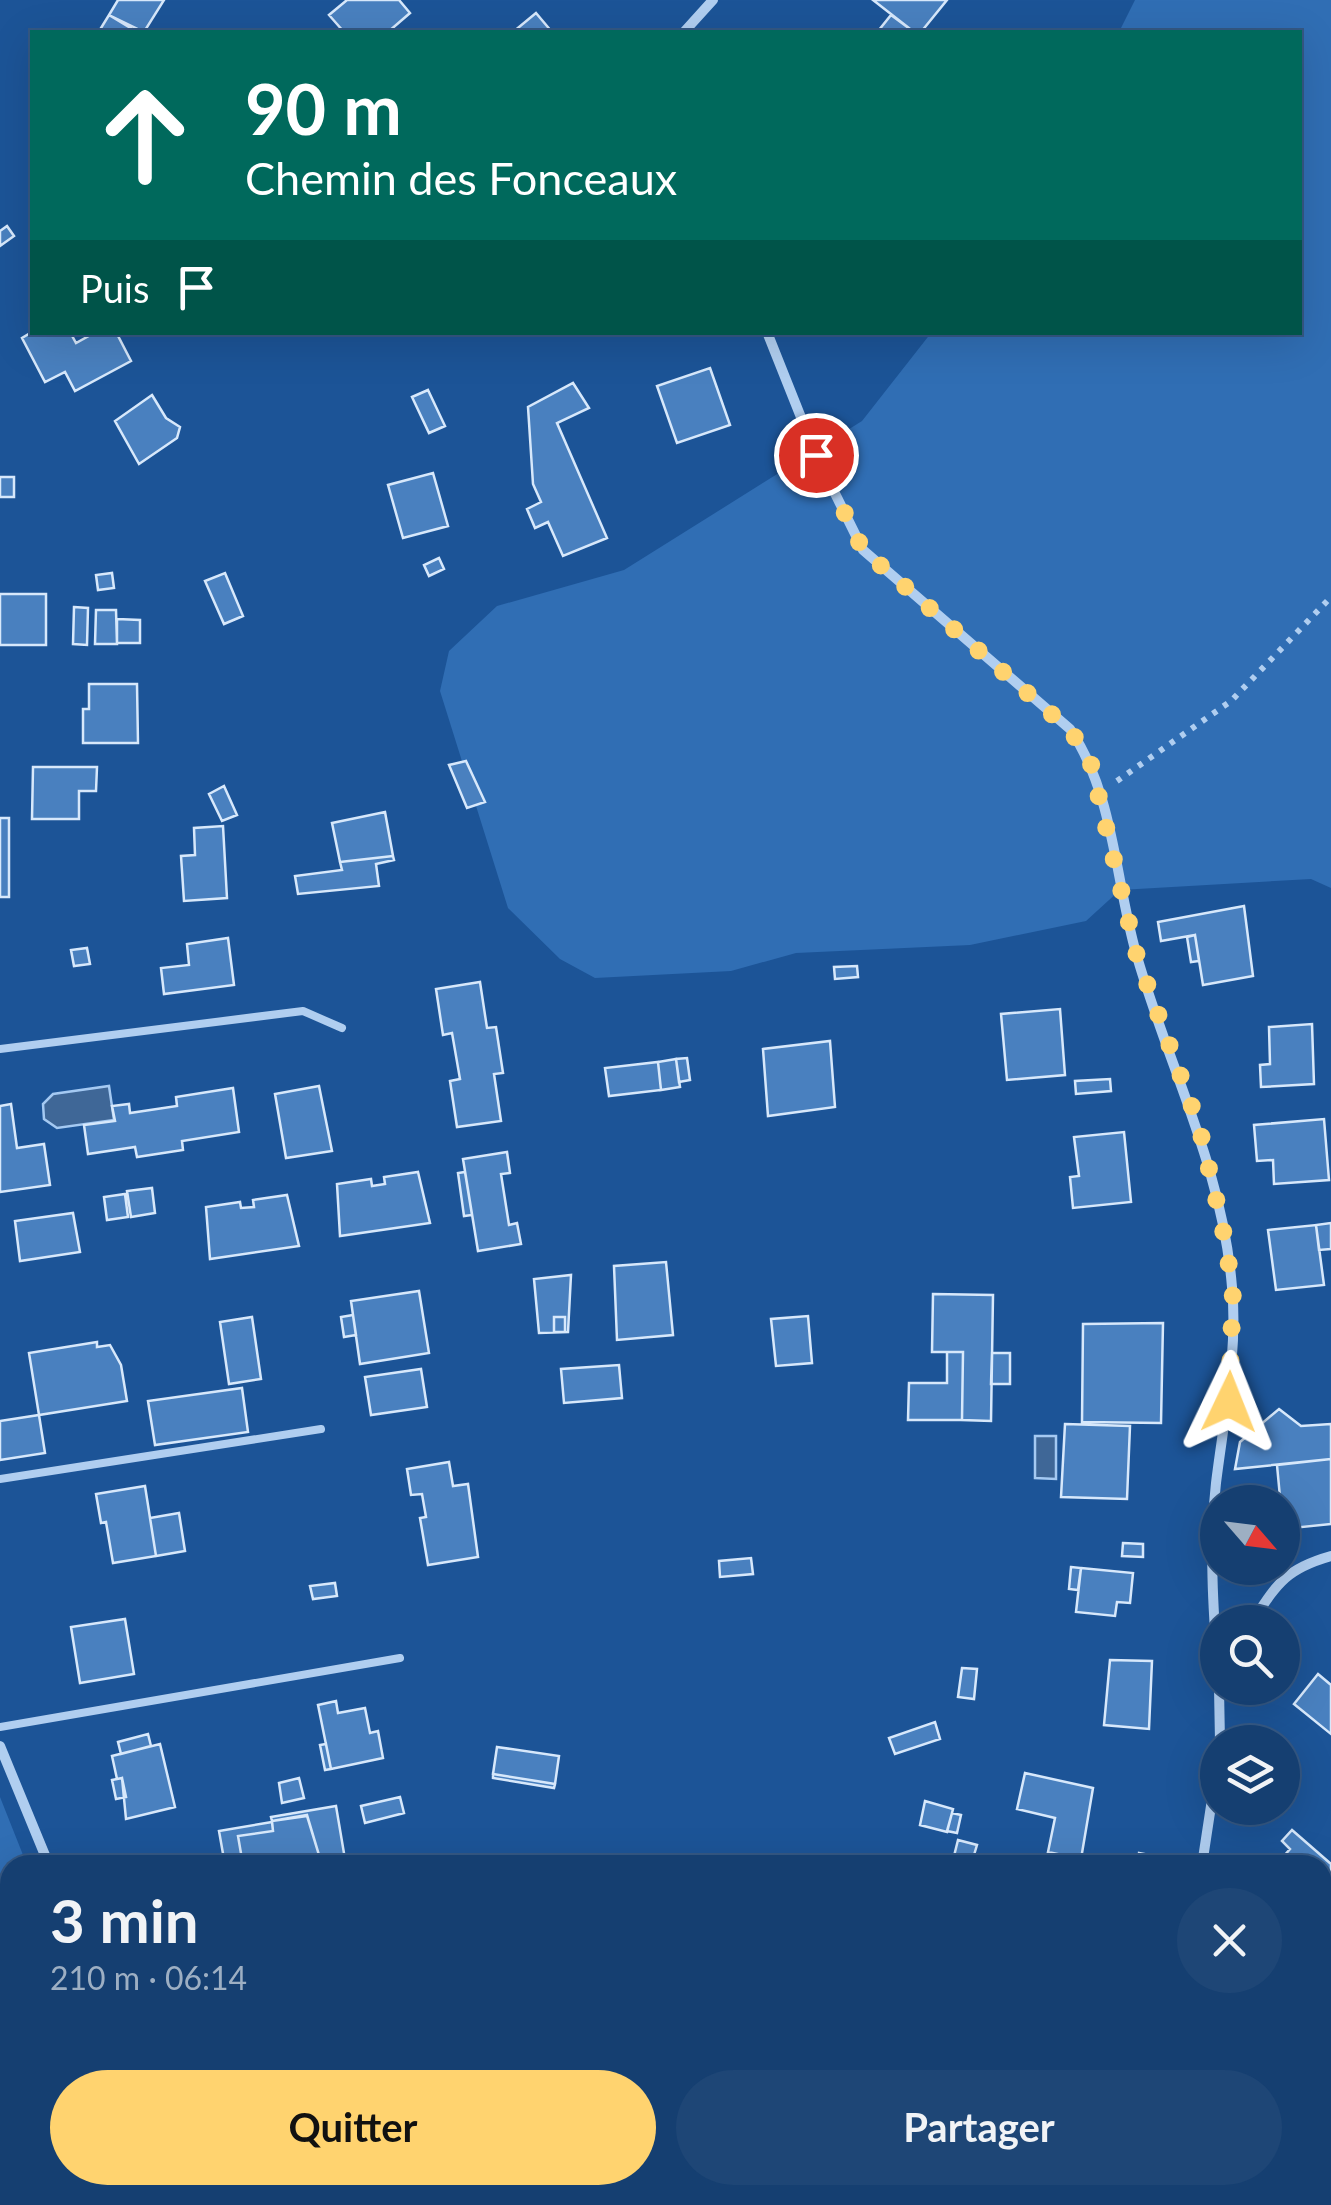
<!DOCTYPE html>
<html lang="fr">
<head>
<meta charset="utf-8">
<style>
  body { margin:0; font-family:Lato,sans-serif; background:#1e4676; color:#f1f3f6; height:100vh; display:flex; flex-direction:column; font-size:38px; white-space:nowrap }
  * { box-sizing:border-box; margin:0 }
  p { font-size:32px; color:#9dafc3 }
  .icon { flex:none; width:55px; height:55px; fill:none; stroke:currentColor; stroke-width:2; stroke-linecap:round; stroke-linejoin:round }
  .map { position:relative; flex:1; overflow:hidden }
  .side { position:absolute; left:0px; top:1855px; width:1332px; height:350px; display:flex; flex-direction:column; background:#153f71; border-radius:30px 30px 0 0; box-shadow:0 10px 40px #0002,0 0 0 2px #345884 }
  .side>* { flex:none }
  .top-card { position:absolute; left:30px; top:30px; width:1272px; height:305px; border-radius:0px; box-shadow:0 10px 40px #0002,0 0 0 2px #345884; background:#00695c; color:#fff; overflow:hidden }
  .needle { width:65px; rotate:118deg }
  .fabs { position:absolute; left:1200px; top:1485px; display:grid; gap:20px }
  .fabs a { display:grid; place-items:center; width:100px; height:100px; border-radius:50%; background:#153f71; box-shadow:0 10px 40px #0002,0 0 0 2px #345884; font-size:50px }
  .pin { position:absolute; display:grid; place-items:center; width:85px; height:85px; color:#fff; margin:-42px; border:5px solid #fff; border-radius:50%; box-shadow:0 2px 10px #0007 }
  .me { position:absolute; width:110px; margin:-55px; rotate:2deg; stroke-linejoin:round; filter:drop-shadow(0 0 8px #0008) }
  .turn { display:flex; align-items:center; gap:35px; height:210px; padding:0 50px; font-size:45px }
  .turn .icon { width:130px; height:130px; stroke-width:2.5 }
  .turn b { display:block; font-size:70px; line-height:85px }
  .then { display:flex; align-items:center; height:95px; padding:0 50px; background:#0003; gap:20px; font-size:38px }
  .round { display:grid; place-items:center; flex:none; width:105px; height:105px; border-radius:52px; background:#1e4676 }
  .summary { display:flex; align-items:center; justify-content:space-between; height:170px; padding:0 50px }
  h1 { font-size:60px; font-weight:700; line-height:75px }
  .primary-button { display:flex; gap:20px; margin-top:auto; padding:20px 50px }
  .primary-button a { flex:1; height:115px; border-radius:60px; background:#ffd36f; color:#111; font-size:40px; font-weight:700; line-height:115px; text-align:center }
  .primary-button a+a { background:#1e4676; color:#f1f3f6 }
  .map>svg:first-child { display:block }
</style>
</head>
<body>
<div class="map">
<svg width="1331" height="2205" viewBox="0 0 1331 2205">
  <rect width="100%" height="100%" fill="#1c5497"/>
  <path fill="#306eb4" d="M 1135,0 L 1331,0 L 1331,888 L 1311,879 L 1120,890 L 1086,921 L 970,945 L 796,953 L 731,971 L 595,978 L 560,959 L 508,908 L 440,691 L 449,651 L 497,606 L 624,570 L 862,421 L 931,333 L 1300,332 L 1300,32 L 1119,32 Z
    M 0,1797 L 27,1865 L 10,1865 L 10,2038 L 0,2044 Z"/>
  <path fill="#3f6797" stroke="#a4c9f2" stroke-width="2.5" d="M 109,1086 L 114,1120 L 57,1128 L 44,1119 L 43,1104 L 53,1094 Z
    M 1035,1436 L 1056,1436 L 1056,1479 L 1035,1478 Z"/>
  <path fill="#4980bf" stroke="#d7e8fb" stroke-width="2.5" d="M 118,0 L 164,0 L 144,32 L 109,15 Z
    M 347,0 L 399,0 L 410,13 L 388,32 L 344,32 L 329,15 Z
    M 873,0 L 947,0 L 921,32 L 914,32 Z
    M 536,13 L 552,32 L 513,32 Z
    M 109,15 L 137,32 L 109,32 L 101,28 Z
    M 891,15 L 914,32 L 879,30 Z
    M 7,226 L 14,236 L 0,246 L 0,231 Z
    M 32,332 L 70,332 L 76,343 L 96,332 L 116,332 L 131,361 L 75,391 L 65,372 L 45,382 L 22,338 Z
    M 710,368 L 730,425 L 677,443 L 657,386 Z
    M 573,383 L 589,408 L 557,423 L 607,538 L 563,556 L 548,522 L 535,528 L 527,509 L 541,502 L 533,484 L 528,407 Z
    M 428,390 L 445,426 L 429,433 L 412,397 Z
    M 152,395 L 166,418 L 180,427 L 177,438 L 139,464 L 115,421 Z
    M 433,473 L 448,526 L 403,538 L 388,485 Z
    M 0,477 L 14,477 L 14,497 L 0,497 Z
    M 439,558 L 444,569 L 429,576 L 424,565 Z
    M 112,573 L 114,588 L 98,590 L 96,575 Z
    M 225,573 L 243,616 L 224,624 L 205,581 Z
    M 0,594 L 46,594 L 46,645 L 0,645 Z
    M 74,607 L 88,608 L 87,645 L 73,644 Z
    M 96,610 L 116,610 L 117,644 L 95,644 Z
    M 117,619 L 140,620 L 140,643 L 117,643 Z
    M 89,684 L 137,684 L 138,743 L 83,743 L 83,709 L 89,709 Z
    M 466,761 L 485,802 L 467,808 L 449,765 Z
    M 33,767 L 97,767 L 96,791 L 79,791 L 79,819 L 32,819 Z
    M 224,786 L 237,815 L 222,821 L 209,794 Z
    M 385,812 L 393,856 L 340,862 L 332,823 Z
    M 0,818 L 9,818 L 9,897 L 0,897 Z
    M 223,826 L 227,898 L 184,901 L 181,856 L 195,855 L 194,828 Z
    M 393,856 L 394,860 L 376,864 L 379,886 L 298,894 L 295,876 L 342,870 L 340,862 Z
    M 1244,906 L 1253,976 L 1203,985 L 1195,935 L 1161,941 L 1158,922 Z
    M 1195,935 L 1199,961 L 1191,962 L 1187,937 Z
    M 228,938 L 234,985 L 164,994 L 161,968 L 189,965 L 187,944 Z
    M 87,948 L 90,964 L 74,966 L 71,950 Z
    M 857,966 L 858,977 L 835,979 L 834,967 Z
    M 480,982 L 487,1028 L 496,1027 L 503,1073 L 494,1074 L 501,1121 L 457,1127 L 450,1081 L 460,1079 L 452,1033 L 443,1035 L 436,989 Z
    M 1060,1009 L 1065,1075 L 1007,1080 L 1001,1014 Z
    M 1312,1024 L 1314,1084 L 1261,1087 L 1260,1065 L 1270,1064 L 1269,1027 Z
    M 830,1041 L 835,1107 L 768,1116 L 763,1049 Z
    M 687,1058 L 690,1080 L 679,1082 L 676,1059 Z
    M 676,1059 L 680,1087 L 661,1090 L 658,1062 Z
    M 658,1062 L 661,1090 L 609,1096 L 605,1068 Z
    M 1110,1079 L 1111,1091 L 1076,1094 L 1075,1081 Z
    M 319,1086 L 332,1151 L 286,1158 L 275,1094 Z
    M 233,1088 L 239,1132 L 182,1141 L 183,1150 L 137,1157 L 135,1147 L 88,1154 L 84,1125 L 115,1121 L 112,1106 L 129,1104 L 130,1113 L 177,1106 L 176,1097 Z
    M 11,1104 L 17,1148 L 44,1144 L 50,1185 L 0,1192 L 0,1106 Z
    M 1324,1119 L 1329,1180 L 1274,1184 L 1273,1160 L 1257,1161 L 1254,1125 Z
    M 1124,1132 L 1131,1202 L 1073,1208 L 1070,1177 L 1079,1176 L 1074,1137 Z
    M 507,1152 L 510,1173 L 501,1174 L 509,1225 L 517,1223 L 521,1244 L 478,1251 L 463,1159 Z
    M 418,1172 L 430,1223 L 340,1236 L 337,1184 L 371,1179 L 372,1186 L 385,1184 L 384,1177 Z
    M 465,1172 L 472,1215 L 464,1216 L 458,1173 Z
    M 152,1188 L 155,1213 L 131,1217 L 127,1191 Z
    M 125,1194 L 128,1217 L 107,1220 L 104,1197 Z
    M 287,1195 L 299,1246 L 210,1259 L 206,1207 L 240,1202 L 241,1208 L 254,1207 L 253,1200 Z
    M 73,1213 L 80,1252 L 20,1261 L 15,1221 Z
    M 1331,1223 L 1331,1249 L 1319,1250 L 1316,1225 Z
    M 1316,1225 L 1324,1285 L 1276,1290 L 1268,1230 Z
    M 666,1262 L 673,1335 L 617,1340 L 614,1266 Z
    M 571,1275 L 568,1332 L 539,1333 L 534,1279 Z
    M 419,1291 L 429,1353 L 360,1364 L 351,1301 Z
    M 933,1294 L 993,1295 L 991,1421 L 962,1420 L 963,1352 L 932,1352 Z
    M 353,1315 L 356,1335 L 344,1337 L 341,1317 Z
    M 808,1316 L 812,1363 L 776,1366 L 771,1319 Z
    M 252,1317 L 261,1379 L 229,1384 L 220,1322 Z
    M 554,1317 L 565,1317 L 565,1332 L 554,1332 Z
    M 1163,1323 L 1161,1423 L 1082,1422 L 1083,1324 Z
    M 97,1342 L 97,1347 L 110,1345 L 121,1365 L 127,1401 L 39,1415 L 29,1353 Z
    M 947,1352 L 963,1352 L 962,1420 L 908,1420 L 909,1383 L 947,1383 Z
    M 992,1353 L 1010,1353 L 1010,1384 L 991,1384 Z
    M 619,1365 L 622,1398 L 564,1403 L 561,1369 Z
    M 421,1369 L 427,1407 L 371,1415 L 365,1377 Z
    M 242,1388 L 248,1432 L 155,1445 L 148,1401 Z
    M 1279,1409 L 1301,1426 L 1331,1424 L 1331,1459 L 1235,1469 L 1240,1442 Z
    M 39,1415 L 45,1453 L 0,1460 L 0,1421 Z
    M 1065,1424 L 1130,1426 L 1127,1499 L 1061,1497 Z
    M 1331,1459 L 1331,1524 L 1283,1529 L 1277,1465 Z
    M 449,1462 L 453,1486 L 468,1484 L 478,1557 L 428,1565 L 420,1518 L 426,1517 L 422,1494 L 411,1495 L 407,1469 Z
    M 145,1486 L 156,1556 L 113,1563 L 106,1522 L 101,1523 L 96,1494 Z
    M 179,1513 L 185,1551 L 156,1556 L 150,1518 Z
    M 1123,1543 L 1143,1544 L 1143,1557 L 1122,1556 Z
    M 751,1558 L 753,1574 L 720,1577 L 719,1561 Z
    M 1071,1567 L 1081,1568 L 1078,1590 L 1069,1589 Z
    M 1081,1568 L 1133,1573 L 1130,1603 L 1117,1602 L 1115,1616 L 1076,1612 Z
    M 335,1583 L 337,1596 L 313,1599 L 310,1586 Z
    M 125,1619 L 134,1674 L 80,1683 L 71,1627 Z
    M 1110,1660 L 1152,1661 L 1149,1729 L 1104,1725 Z
    M 962,1668 L 977,1669 L 974,1699 L 958,1697 Z
    M 1318,1674 L 1331,1685 L 1331,1734 L 1294,1704 Z
    M 336,1701 L 338,1713 L 365,1708 L 370,1733 L 378,1731 L 383,1758 L 331,1769 L 318,1705 Z
    M 935,1722 L 940,1739 L 895,1754 L 889,1738 Z
    M 148,1734 L 151,1746 L 121,1754 L 118,1742 Z
    M 160,1744 L 175,1807 L 126,1819 L 122,1778 L 117,1779 L 112,1756 Z
    M 326,1744 L 331,1769 L 325,1770 L 320,1745 Z
    M 497,1747 L 559,1756 L 555,1784 L 493,1774 Z
    M 1025,1773 L 1093,1788 L 1081,1859 L 1048,1852 L 1055,1818 L 1017,1809 Z
    M 493,1774 L 555,1784 L 554,1788 L 493,1778 Z
    M 122,1778 L 126,1797 L 116,1799 L 112,1780 Z
    M 299,1778 L 304,1798 L 282,1803 L 279,1783 Z
    M 400,1797 L 404,1813 L 365,1823 L 361,1806 Z
    M 925,1801 L 953,1809 L 947,1832 L 920,1825 Z
    M 336,1806 L 346,1865 L 322,1865 L 307,1815 L 272,1821 L 271,1817 Z
    M 952,1813 L 961,1815 L 957,1833 L 947,1831 Z
    M 307,1816 L 322,1865 L 243,1865 L 238,1836 L 273,1831 L 272,1821 Z
    M 272,1822 L 273,1831 L 238,1836 L 243,1865 L 225,1865 L 219,1831 Z
    M 1292,1830 L 1331,1864 L 1331,1873 L 1322,1883 L 1322,1865 L 1276,1865 L 1290,1849 L 1282,1841 Z
    M 958,1840 L 977,1845 L 971,1865 L 953,1860 Z
    M 1139,1853 L 1170,1859 L 1169,1865 L 1137,1865 Z
    M 1322,2182 L 1330,2188 L 1316,2205 L 1266,2205 L 1254,2195 L 1322,2195 Z
    M 52,2195 L 101,2195 L 103,2199 L 92,2205 L 57,2205 Z
    M 430,2195 L 440,2195 L 456,2200 L 455,2205 L 440,2205 L 428,2202 Z
    M 799,2195 L 829,2195 L 824,2205 Z"/>
  <g fill="none" stroke-linecap="round" stroke-linejoin="round">
    <path stroke="#b0cef0" stroke-width="6" stroke-dasharray="5 8" stroke-linecap="butt" d="M 1117,781 L 1231,701 L 1331,597"/>
    <path stroke="#b0cef0" stroke-width="8" d="M 0,1049 L 303,1011 L 342,1028
      M 0,1479 L 321,1429
      M 0,1727 L 400,1658"/>
    <path stroke="#b0cef0" stroke-width="10" d="M 684,32 L 713,0
      M 767,332 L 816,455 L 863,550 L 1070,729 C 1114,794 1115,879 1136,953 C 1168,1066 1222,1165 1232,1287 C 1238,1352 1224,1418 1216,1483 C 1209,1545 1213,1610 1218,1672
      M 1252,1622 C 1277,1584 1285,1569 1331,1556
      M 1219,1688 L 1220,1742
      M 0,1746 L 49,1865
      M 1202,1865 L 1218,1760
      M 196,2195 L 201,2205
      M 1082,2205 L 1087,2195"/>
  </g>
  <g fill="none" stroke-linecap="round" stroke-linejoin="round">
    <path stroke="#ffd36f" stroke-width="18" stroke-dasharray="0 32.4" d="M 816,455 L 863,550 L 1070,730 L 1090,760 L 1137,956 L 1199,1126 L 1222,1224 L 1233,1289 L 1229,1402"/>
  </g>
</svg>
<div class="fabs">
<a><svg class="needle" viewBox="-14 -14 28 28"><path d="M0-13l5 13h-10z" fill="#e53935"/><path d="M0 13l5-13h-10z" fill="#9dafc3"/></svg></a>
<a><svg class="icon" aria-label="search" viewBox="0 0 24 24"><circle cx="10" cy="10" r="6"/><path d="M15 15l6 6"/></svg></a>
<a><svg class="icon" aria-label="layers" viewBox="0 0 24 24"><path d="M12 4l9 5-9 5-9-5zM3 14l9 5 9-5"/></svg></a>
</div>
<div class="pin" style="left:816px;top:455px;background:#d93025"><svg class="icon" aria-label="arrive" viewBox="0 0 24 24"><path d="M6 21V4h12l-3 4 3 4H6"/></svg></div>
<svg class="me" style="left:1229px;top:1402px" viewBox="-20 -20 40 40"><path d="M0-17L14 15 0 8-14 15z" fill="#ffd36f" stroke="#fff" stroke-width="4"/></svg>
<div class="top-card">
<div class="turn"><svg class="icon" aria-label="ahead" viewBox="0 0 24 24"><path d="M12 20V5M6 11l6-6 6 6"/></svg><div><b>90 m</b>Chemin des Fonceaux</div></div>
<div class="then">Puis<svg class="icon" aria-label="arrive" viewBox="0 0 24 24"><path d="M6 21V4h12l-3 4 3 4H6"/></svg></div>
</div>
<section class="side">
<div class="summary"><div><h1>3 min</h1><p>210 m · 06:14</p></div><a class="round"><svg class="icon" aria-label="close" viewBox="0 0 24 24"><path d="M6 6l12 12M18 6L6 18"/></svg></a></div>
<div class="primary-button"><a>Quitter</a><a>Partager</a></div>
</section>
</div>
</body>
</html>
